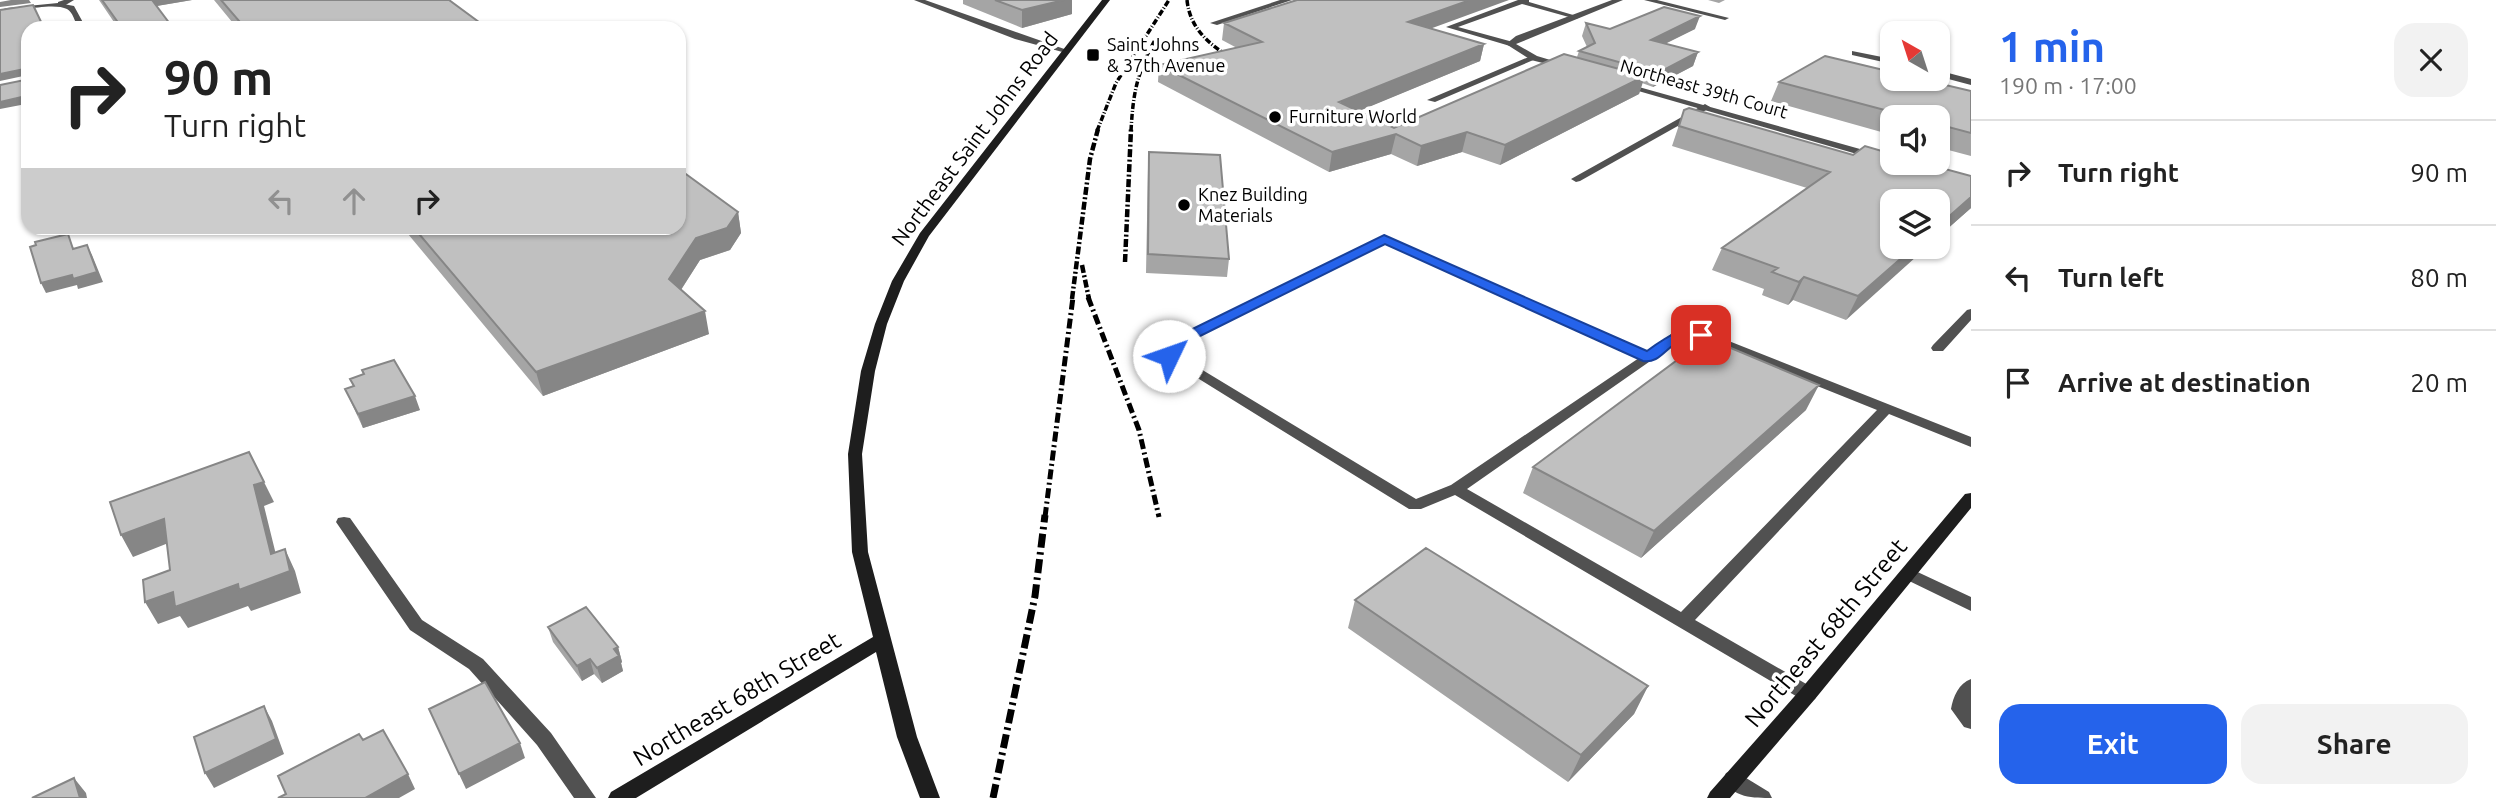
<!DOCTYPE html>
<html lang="en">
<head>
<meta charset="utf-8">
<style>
  body { margin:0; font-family:Ubuntu,sans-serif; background:#f2f2f2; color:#222; height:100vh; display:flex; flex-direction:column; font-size:26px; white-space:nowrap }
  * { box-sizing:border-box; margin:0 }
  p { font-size:23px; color:#767676 }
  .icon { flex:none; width:38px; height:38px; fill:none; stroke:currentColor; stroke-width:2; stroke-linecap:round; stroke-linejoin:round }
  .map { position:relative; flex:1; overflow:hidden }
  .drawer { display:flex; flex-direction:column; background:#fff; width:525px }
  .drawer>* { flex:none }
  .top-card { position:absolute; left:21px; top:21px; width:665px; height:214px; border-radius:21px; box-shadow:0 2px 5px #0004; background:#fff; color:#222; overflow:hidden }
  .needle { width:46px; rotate:321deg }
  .controls { position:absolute; left:1880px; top:21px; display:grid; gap:14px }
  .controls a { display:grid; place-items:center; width:70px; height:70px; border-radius:14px; background:#fff; box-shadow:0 2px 5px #0004; font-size:35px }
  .pin { position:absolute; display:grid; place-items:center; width:60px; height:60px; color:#fff; margin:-30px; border-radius:14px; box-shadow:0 4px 10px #0006 }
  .me { position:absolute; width:77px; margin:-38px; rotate:48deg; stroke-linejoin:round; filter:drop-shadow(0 0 5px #0008) }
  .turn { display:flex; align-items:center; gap:24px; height:147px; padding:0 28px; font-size:32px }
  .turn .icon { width:91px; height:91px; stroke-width:2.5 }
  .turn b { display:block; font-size:49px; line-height:60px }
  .lanes { display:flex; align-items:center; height:66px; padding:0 28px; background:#0003; justify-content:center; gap:35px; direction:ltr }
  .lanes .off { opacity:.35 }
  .round { display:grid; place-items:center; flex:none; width:74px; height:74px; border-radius:21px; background:#f2f2f2 }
  .head { display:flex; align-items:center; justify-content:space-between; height:119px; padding:0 28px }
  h1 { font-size:42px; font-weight:600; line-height:52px; color:#2563eb }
  .primary-button { display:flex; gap:14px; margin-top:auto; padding:14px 28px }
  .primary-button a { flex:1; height:80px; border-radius:21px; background:#2563eb; color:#fff; font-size:28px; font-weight:600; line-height:80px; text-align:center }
  .primary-button a+a { background:#f2f2f2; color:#222 }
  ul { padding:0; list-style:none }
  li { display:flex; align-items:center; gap:21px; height:105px; padding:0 28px; border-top:2px solid #e0e0e0 }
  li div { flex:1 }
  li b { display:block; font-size:26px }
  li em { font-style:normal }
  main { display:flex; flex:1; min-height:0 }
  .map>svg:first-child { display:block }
</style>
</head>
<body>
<main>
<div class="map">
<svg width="1971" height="798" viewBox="0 0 1971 798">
  <rect width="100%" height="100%" fill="#fff"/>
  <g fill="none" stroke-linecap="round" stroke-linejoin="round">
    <path fill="#515151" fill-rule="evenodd" d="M 64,0 L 74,0 L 64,6 L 58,6 L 58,2 Z
      M 1280,0 L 1292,0 L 1217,25 L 1210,23 Z
      M 1518,0 L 1529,0 L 1529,2 L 1580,17 L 1576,19 L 1522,4 L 1458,27 L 1513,42 L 1514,44 L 1510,46 L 1446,27 Z
      M 1531,56 L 1538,58 L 1435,102 L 1427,100 Z
      M 1705,104 L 1710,107 L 1708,109 L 1580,181 L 1576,182 L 1571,179 Z
      M 1384,236 L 1648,352 L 1671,334 L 1706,332 L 1971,437 L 1971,447 L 1889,414 L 1695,620 L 1815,689 L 1817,694 L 1815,699 L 1808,702 L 1801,699 L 1455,495 L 1421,509 L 1409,509 L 1162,356 L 1164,343 ZM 1384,243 L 1639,358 L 1451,485 L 1416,499 L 1176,354 L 1176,348 ZM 1700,339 L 1877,410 L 1681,612 L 1467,489 L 1679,341 Z
      M 1971,309 L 1971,320 L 1943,351 L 1933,351 L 1931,348 L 1933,345 L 1967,310 Z
      M 344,517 L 350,518 L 422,620 L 483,659 L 551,733 L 596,798 L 574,798 L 537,745 L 469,669 L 410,630 L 336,522 L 338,518 Z
      M 1909,568 L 1971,597 L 1971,611 L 1903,578 L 1901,574 L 1903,570 Z
      M 1971,679 L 1971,729 L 1964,727 L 1951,709 C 1953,697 1959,683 1971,679 Z
      M 1733,770 L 1769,792 L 1772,798 C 1754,798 1732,798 1723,779 L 1726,773 Z"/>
    <path fill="#515151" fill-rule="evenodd" d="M 914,0 L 925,0 L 1070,51 L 1066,53 L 1015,39 Z
      M 1612,0 L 1623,0 L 1516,44 L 1537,56 L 1567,65 L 1567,69 L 1531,60 L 1506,44 L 1516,36 Z
      M 1644,0 L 1657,0 L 1729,18 L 1725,20 Z
      M 58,3 L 74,6 L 86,28 L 78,28 C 75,22 73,12 67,9 C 54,2 15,11 0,14 L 0,10 L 7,8 Z
      M 1852,51 L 1892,59 L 1892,64 L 1852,55 Z
      M 1937,70 L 1971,79 L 1971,85 L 1937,76 Z
      M 1621,82 L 1892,158 L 1892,163 L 1896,163 L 1888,163 L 1621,86 Z"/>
    <path fill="#1e1e1e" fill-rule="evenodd" d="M 1102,0 L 1110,0 L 929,236 L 904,281 L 887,324 L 875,371 L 862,454 L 868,552 L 917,737 L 940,798 L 920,798 L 897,737 L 876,652 L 636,798 L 608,798 L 611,792 L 873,637 L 852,552 L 848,454 L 861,371 L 875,324 L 892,281 L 920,233 Z
      M 1971,493 L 1971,508 L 1815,699 L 1730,798 L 1707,798 L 1710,792 L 1801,689 L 1965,494 Z"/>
    <path stroke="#000" stroke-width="3.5" stroke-dasharray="6 2 1 2" stroke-linecap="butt" d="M 1187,0 C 1190,30 1211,46 1236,61
      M 1097,131 L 1116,83 L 1169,0
      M 1131,131 C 1133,93 1137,73 1155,40"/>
    <path stroke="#000" stroke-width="4.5" stroke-dasharray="8 2.5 2 2.5" stroke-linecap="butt" d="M 1125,262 L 1131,129
      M 1082,265 L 1089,299
      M 1072,299 L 1090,159 L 1098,129"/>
    <path stroke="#000" stroke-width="5" stroke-dasharray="10 3.5 2 3.5" stroke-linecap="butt" d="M 1088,297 L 1139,430 L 1159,517
      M 1045,517 L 1073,297"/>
    <path stroke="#000" stroke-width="7" stroke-dasharray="14 4.5 2.5 4.5" stroke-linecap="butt" d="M 993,798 L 1035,596 L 1045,515"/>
  </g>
  <path fill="#a5a5a5" d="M 99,0 L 192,0 L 156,6 L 173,28 L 118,28 Z
    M 214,0 L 449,0 L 487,28 L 237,28 Z
    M 963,0 L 1072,0 L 1072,14 L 1022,28 L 963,4 Z
    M 1708,0 L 1725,0 L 1719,3 Z
    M 1224,23 L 1431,29 L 1484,44 L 1480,61 L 1358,111 L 1394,128 L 1577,57 L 1579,51 L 1587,47 L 1582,36 L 1586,23 L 1610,29 L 1695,29 L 1665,44 L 1698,52 L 1693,66 L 1653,87 L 1642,83 L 1639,94 L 1500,165 L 1462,152 L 1417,166 L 1391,154 L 1329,172 L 1158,82 L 1159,65 L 1237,48 L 1222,40 Z
    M 1779,82 L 1971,91 L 1971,156 L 1937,147 L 1937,117 L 1892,117 L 1892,135 L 1771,101 Z
    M 1684,110 L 1971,208 L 1937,238 L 1937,201 L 1892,247 L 1846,320 L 1793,300 L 1788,305 L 1762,295 L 1764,289 L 1712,270 L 1722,248 L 1807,188 L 1672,146 Z
    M 1149,152 L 1229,259 L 1227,277 L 1146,273 L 1148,168 Z
    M 738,212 L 741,233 L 730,250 L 700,260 L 681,290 L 709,334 L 543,396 L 403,228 L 679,228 Z
    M 362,370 L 420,410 L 363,428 L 345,389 L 353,386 L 350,379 L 364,374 Z
    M 1806,410 L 1641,558 L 1523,493 L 1533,467 Z
    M 1355,600 L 1648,686 L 1634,714 L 1568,782 L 1348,628 Z
    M 548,627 L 618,647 L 622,662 L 621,663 L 623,671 L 602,683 L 594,674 L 582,681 L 553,642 Z"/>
  <path fill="#868686" d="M 11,0 L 29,0 L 31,3 L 0,7 L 0,2 Z
    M 148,0 L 192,0 L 151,7 Z
    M 1064,0 L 1072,0 L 1072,14 L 1022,28 L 1022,10 Z
    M 1470,0 L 1509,0 L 1405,38 L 1408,22 Z
    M 1700,16 L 1695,29 L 1646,53 L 1651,40 Z
    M 1484,44 L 1480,61 L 1335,121 L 1339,102 Z
    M 1698,52 L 1693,66 L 1653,87 L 1658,73 Z
    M 24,69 L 28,75 L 0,81 L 0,74 Z
    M 1645,76 L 1639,94 L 1500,165 L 1505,145 Z
    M 22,97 L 26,104 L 0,109 L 0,102 Z
    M 1467,132 L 1462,152 L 1417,166 L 1421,146 Z
    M 1396,134 L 1391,154 L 1329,172 L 1332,152 Z
    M 1971,197 L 1971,208 L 1937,238 L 1937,227 Z
    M 738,212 L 741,233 L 730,250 L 700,260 L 673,302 L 669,279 L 696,238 Z
    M 87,245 L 92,255 L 103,282 L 78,289 L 77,285 L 46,293 L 41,283 L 72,275 Z
    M 1914,247 L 1927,247 L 1846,320 L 1858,296 Z
    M 1804,277 L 1793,300 L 1788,305 L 1799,282 Z
    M 705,311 L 709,334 L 543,396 L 536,372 Z
    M 1819,385 L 1806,410 L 1641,558 L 1654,531 Z
    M 415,396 L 420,410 L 363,428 L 358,414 Z
    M 264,482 L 274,502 L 264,506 L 281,575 L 285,549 L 295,571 L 301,593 L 251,611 L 248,606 L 188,628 L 180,616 L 158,624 L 145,602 L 271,554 L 254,485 Z
    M 164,519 L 176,540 L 133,557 L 121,535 Z
    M 618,647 L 622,662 L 621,663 L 623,671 L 602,683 L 597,668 L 614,649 Z
    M 590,659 L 594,674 L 582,681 L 577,666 Z
    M 1648,686 L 1634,714 L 1568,782 L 1581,755 Z
    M 264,706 L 272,721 L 284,754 L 214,788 L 205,773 Z
    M 520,743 L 525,758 L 466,789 L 459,774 Z
    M 408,774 L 415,789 L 399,798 L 365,798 Z
    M 74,778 L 86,793 L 87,798 L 80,798 Z"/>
  <path fill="#c0c0c0" stroke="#868686" stroke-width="2" d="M 102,0 L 152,0 L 173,28 L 122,28 Z
    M 221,0 L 449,0 L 487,28 L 245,28 Z
    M 995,0 L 1064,0 L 1022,10 Z
    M 1297,0 L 1470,0 L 1408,22 L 1484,44 L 1339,102 L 1394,128 L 1564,54 L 1645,76 L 1505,145 L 1467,132 L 1421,146 L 1396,134 L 1332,152 L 1159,65 L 1262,42 L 1224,23 Z
    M 33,5 L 44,28 L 28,28 L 28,113 L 22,97 L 0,102 L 0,85 L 25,80 L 28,72 L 24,69 L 0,74 L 0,10 Z
    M 1664,7 L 1700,16 L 1651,40 L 1698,52 L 1658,73 L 1579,51 L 1595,43 L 1586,23 L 1610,29 Z
    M 1825,56 L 1892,72 L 1892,79 L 1920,79 L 1971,91 L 1971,133 L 1937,124 L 1937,117 L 1911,117 L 1779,82 Z
    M 1689,108 L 1853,155 L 1865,146 L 1892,154 L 1892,163 L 1923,163 L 1971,176 L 1971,197 L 1937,227 L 1937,201 L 1892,201 L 1892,247 L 1914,247 L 1858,296 L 1804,277 L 1799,282 L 1772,272 L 1778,268 L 1722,248 L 1830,172 L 1679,126 L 1684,110 Z
    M 1149,152 L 1220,155 L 1229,259 L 1148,254 Z
    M 679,169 L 738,212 L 727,228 L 696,238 L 669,279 L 705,311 L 536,372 L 414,228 L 679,228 Z
    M 68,234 L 73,249 L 87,245 L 97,272 L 73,279 L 72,275 L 41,283 L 30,247 L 36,245 L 35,242 Z
    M 1707,338 L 1819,385 L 1654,531 L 1533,467 Z
    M 394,360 L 415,396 L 358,414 L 345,389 L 354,386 L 350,379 L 364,374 L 362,370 Z
    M 249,452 L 264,482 L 254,485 L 271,554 L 285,549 L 290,571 L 239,590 L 238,584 L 175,607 L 173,592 L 145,602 L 143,580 L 170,570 L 164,519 L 121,535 L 110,502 Z
    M 1426,548 L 1648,686 L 1581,755 L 1355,600 Z
    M 586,607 L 618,647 L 614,649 L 619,656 L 597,668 L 590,659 L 577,666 L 548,627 Z
    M 485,682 L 520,743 L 459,774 L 429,709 Z
    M 264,706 L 276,739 L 205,773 L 194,737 Z
    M 383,730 L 408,774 L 365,798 L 278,798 L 286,794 L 278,776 L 359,734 L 363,740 Z
    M 74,778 L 80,798 L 32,798 Z"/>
  <path fill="#2563eb" stroke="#184099" stroke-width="2" d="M 1384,235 L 1647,351 C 1662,340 1690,319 1708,335 C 1700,342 1689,338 1679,342 C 1666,347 1659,364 1643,361 L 1385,244 L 1176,348 L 1174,359 L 1169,360 L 1161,356 L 1164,343 Z"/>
  <g fill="#000" stroke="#fff" stroke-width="2.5">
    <rect x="1086" y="48" width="14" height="14" rx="3.5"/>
    <circle cx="1275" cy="117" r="7"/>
    <circle cx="1184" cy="205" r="7"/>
  </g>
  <g text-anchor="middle" stroke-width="7" stroke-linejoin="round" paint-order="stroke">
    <g font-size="18" fill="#000" stroke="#fff" text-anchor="start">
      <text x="1107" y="51">Saint Johns<tspan x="1107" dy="21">&amp; 37th Avenue</tspan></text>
      <text x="1289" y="123">Furniture World</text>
      <text x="1198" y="201">Knez Building<tspan x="1198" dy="21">Materials</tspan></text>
    </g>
    <g font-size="18" fill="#000" stroke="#fff">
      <text transform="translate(1704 89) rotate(16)" y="6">Northeast 39th Court</text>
    </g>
    <g font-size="21" fill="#000" stroke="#fff">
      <text transform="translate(975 139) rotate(-53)" y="7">Northeast Saint Johns Road</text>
    </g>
    <g font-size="24" fill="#000" stroke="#fff">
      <text transform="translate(1826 633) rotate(-50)" y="8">Northeast 68th Street</text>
      <text transform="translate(737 699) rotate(-31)" y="8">Northeast 68th Street</text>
    </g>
  </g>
</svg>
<div class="controls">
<a><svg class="needle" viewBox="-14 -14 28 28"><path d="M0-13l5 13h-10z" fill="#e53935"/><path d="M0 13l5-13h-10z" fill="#767676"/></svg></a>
<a><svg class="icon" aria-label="sound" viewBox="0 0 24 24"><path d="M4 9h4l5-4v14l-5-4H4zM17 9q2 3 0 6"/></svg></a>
<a><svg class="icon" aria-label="layers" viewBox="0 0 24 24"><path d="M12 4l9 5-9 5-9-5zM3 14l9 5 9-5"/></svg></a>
</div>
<div class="pin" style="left:1701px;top:335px;background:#d93025"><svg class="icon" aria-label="arrive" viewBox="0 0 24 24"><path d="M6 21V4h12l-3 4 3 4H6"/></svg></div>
<svg class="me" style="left:1169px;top:356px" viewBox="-20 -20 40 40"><circle r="19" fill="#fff"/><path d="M0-13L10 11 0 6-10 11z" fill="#2563eb"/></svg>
<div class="top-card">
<div class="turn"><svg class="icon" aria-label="right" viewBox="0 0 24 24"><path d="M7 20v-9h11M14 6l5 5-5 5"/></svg><div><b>90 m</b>Turn right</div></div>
<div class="lanes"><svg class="icon off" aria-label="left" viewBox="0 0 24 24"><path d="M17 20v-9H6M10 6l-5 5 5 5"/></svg><svg class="icon off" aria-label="ahead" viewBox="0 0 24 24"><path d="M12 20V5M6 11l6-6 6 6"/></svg><svg class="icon" aria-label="right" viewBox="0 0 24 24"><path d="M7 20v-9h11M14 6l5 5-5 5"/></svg></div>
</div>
</div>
<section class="drawer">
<div class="head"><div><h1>1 min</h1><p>190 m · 17:00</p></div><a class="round"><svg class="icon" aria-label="close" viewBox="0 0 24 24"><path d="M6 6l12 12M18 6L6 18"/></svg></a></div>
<ul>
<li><svg class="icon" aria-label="right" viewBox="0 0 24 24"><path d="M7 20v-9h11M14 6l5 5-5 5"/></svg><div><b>Turn right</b></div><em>90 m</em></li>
<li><svg class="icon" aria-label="left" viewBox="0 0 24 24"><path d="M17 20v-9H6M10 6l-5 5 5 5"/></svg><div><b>Turn left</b></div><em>80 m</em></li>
<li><svg class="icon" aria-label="arrive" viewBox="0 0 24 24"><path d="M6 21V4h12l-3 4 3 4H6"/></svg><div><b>Arrive at destination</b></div><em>20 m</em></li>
</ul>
<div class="primary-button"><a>Exit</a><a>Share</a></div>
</section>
</main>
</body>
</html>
